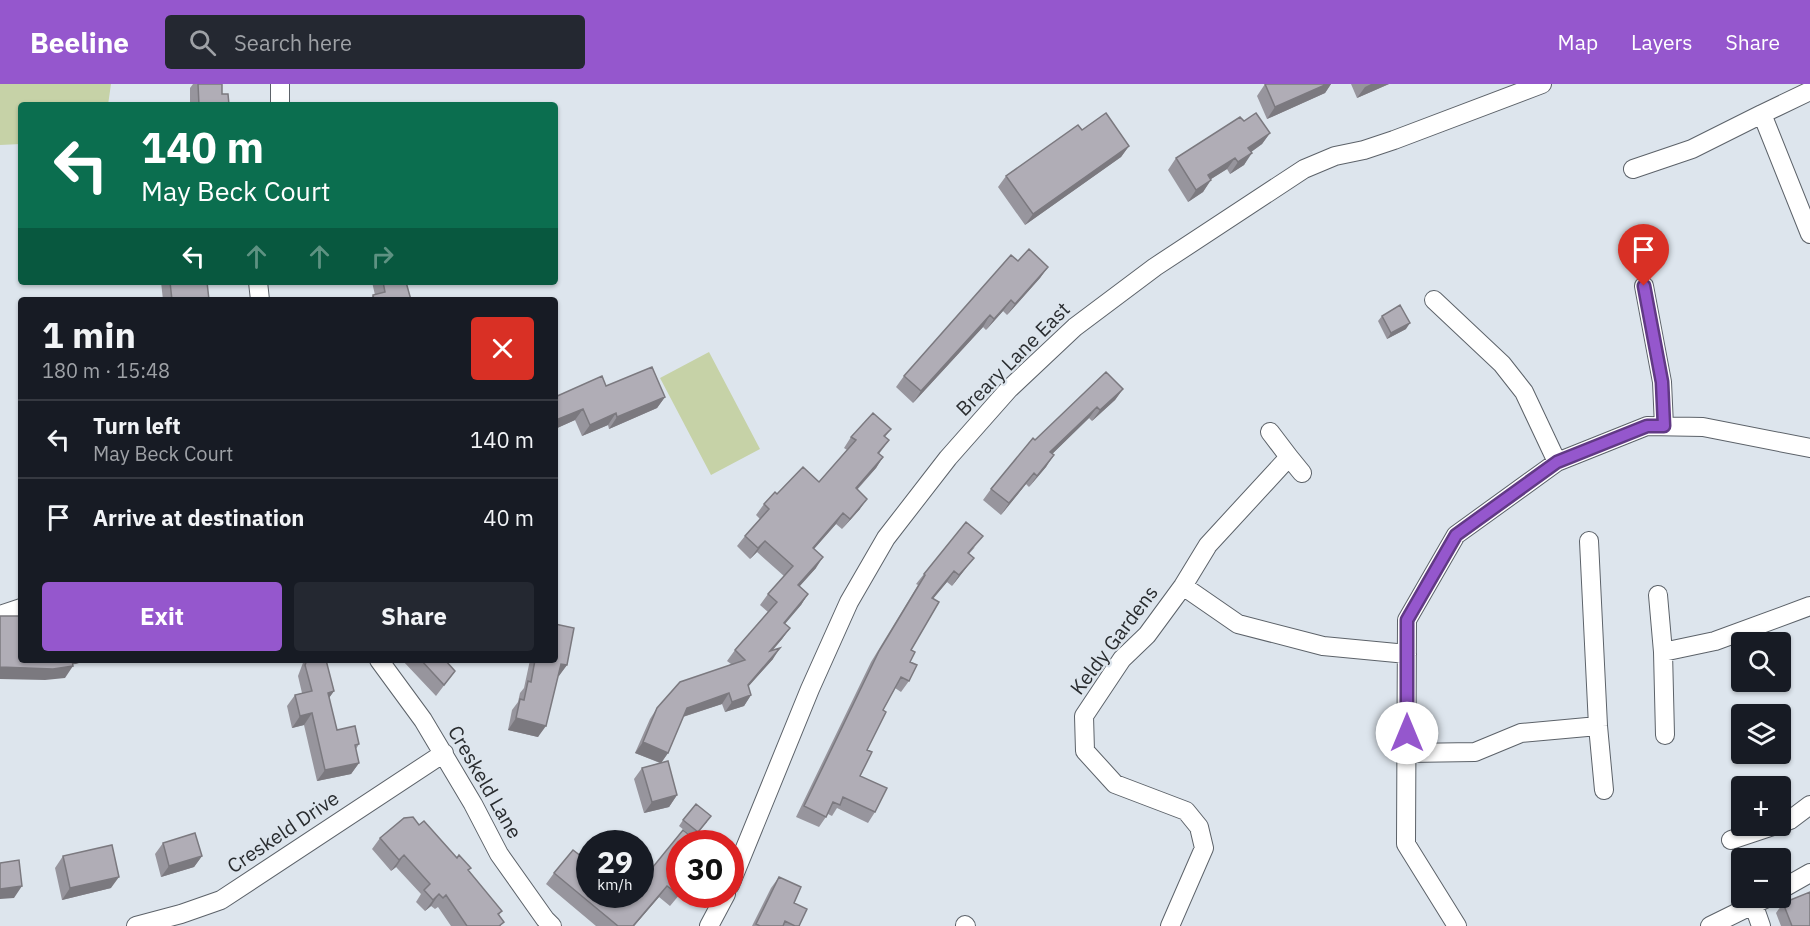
<!DOCTYPE html>
<html lang="en">
<head>
<meta charset="utf-8">
<style>
  body { margin:0; font-family:"IBM Plex Sans",sans-serif; background:#242831; color:#f1f3f6; height:100vh; display:flex; flex-direction:column; font-size:22px; white-space:nowrap }
  * { box-sizing:border-box; margin:0 }
  p { font-size:20px; color:#9ea1a6 }
  .icon { flex:none; width:33px; height:33px; fill:none; stroke:currentColor; stroke-width:2; stroke-linecap:round; stroke-linejoin:round }
  .map { position:relative; flex:1; overflow:hidden }
  .details { position:absolute; left:18px; top:213px; width:540px; height:366px; display:flex; flex-direction:column; background:#171b24; border-radius:6px; box-shadow:0 2px 4px #0004 }
  .details>* { flex:none }
  .hud { position:absolute; left:18px; top:18px; width:540px; height:183px; border-radius:6px; box-shadow:0 2px 4px #0004; background:#0b6e4f; color:#fff; overflow:hidden }
  .fabs { position:absolute; left:1731px; top:548px; display:grid; gap:12px }
  .fabs a { display:grid; place-items:center; width:60px; height:60px; border-radius:6px; background:#171b24; box-shadow:0 2px 4px #0004; font-size:30px }
  .speed { position:absolute; left:576px; top:746px; display:flex; gap:12px; font-size:30px; font-weight:700; text-align:center }
  .speed>* { display:grid; place-content:center; width:78px; height:78px; border-radius:50%; background:#171b24; box-shadow:0 2px 4px #0004; line-height:1 }
  .speed small { font-size:15px; font-weight:400 }
  .speed .limit { border:9px solid #d22; background:#fff; color:#111 }
  .pin { position:absolute; display:grid; place-items:center; width:51px; height:51px; color:#fff; margin:-62px -26px; border-radius:50% 50% 50% 0; rotate:-45deg; box-shadow:0 0 6px #0007 }
  .pin .icon { rotate:45deg }
  .me { position:absolute; width:66px; margin:-33px; rotate:0deg; stroke-linejoin:round; filter:drop-shadow(0 0 4px #0008) }
  .turn { display:flex; align-items:center; gap:21px; height:126px; padding:0 24px; font-size:27px }
  .turn .icon { width:78px; height:78px; stroke-width:2.5 }
  .turn b { display:block; font-size:42px; line-height:51px }
  .lanes { display:flex; align-items:center; height:57px; padding:0 24px; background:#0003; justify-content:center; gap:30px; direction:ltr }
  .lanes .off { opacity:.35 }
  .round { display:grid; place-items:center; flex:none; width:63px; height:63px; border-radius:6px; background:#242831 }
  .headline { display:flex; align-items:center; justify-content:space-between; height:102px; padding:0 24px }
  h1 { font-size:36px; font-weight:800; line-height:45px }
  .cta { display:flex; gap:12px; margin-top:auto; padding:12px 24px }
  .cta a { flex:1; height:69px; border-radius:6px; background:#9557cd; color:#fff; font-size:24px; font-weight:800; line-height:69px; text-align:center }
  .cta a+a { background:#242831; color:#f1f3f6 }
  ul { padding:0; list-style:none }
  li { display:flex; align-items:center; gap:18px; height:78px; padding:0 24px; border-top:2px solid #363941 }
  li div { flex:1 }
  li b { display:block; font-size:22px }
  li em { font-style:normal }
  header { display:flex; align-items:center; gap:36px; box-sizing:border-box; height:84px; padding:0 30px; background:#9557cd; color:#fff }
  header strong { font-size:28px }
  nav { display:flex; gap:33px; margin-inline-start:auto; font-size:21px }
  .search { width:420px; height:54px; background:#242831; display:flex; align-items:center; gap:15px; box-sizing:border-box; padding:0 21px; border-radius:6px; color:#9ea1a6; font-size:22px }
  .map>svg:first-child { display:block }
</style>
</head>
<body>
<header>
<strong>Beeline</strong>
<div class="search"><svg class="icon" aria-label="search" viewBox="0 0 24 24"><circle cx="10" cy="10" r="6"/><path d="M15 15l6 6"/></svg>Search here</div>
<nav><a>Map</a><a>Layers</a><a>Share</a></nav>
</header>
<div class="map">
<svg width="1810" height="842" viewBox="0 0 1810 842">
  <rect width="100%" height="100%" fill="#dde5ed"/>
  <path fill="#c6d2a7" d="M 0,0 L 111,0 L 108,21 L 21,21 L 21,60 L 0,61 Z
    M 709,268 L 760,365 L 711,391 L 660,294 Z"/>
  <g fill="none" stroke-linecap="round" stroke-linejoin="round">
    <g stroke="#5c6269" stroke-width="20">
      <path id="street" d="M 280,21 L 280,0
        M 1762,30 L 1810,7
        M 1633,85 L 1692,65 L 1762,30 L 1810,150
        M 258,198 L 260,216
        M 1644,202 L 1662,298 L 1664,342
        M 1434,216 L 1502,280 L 1524,308 L 1557,378
        M 1289,373 L 1302,389
        M 1589,457 L 1598,642 L 1604,706
        M 1183,502 L 1238,540 L 1323,562 L 1407,570
        M 1658,511 L 1663,568
        M 0,531 L 21,524
        M 379,576 L 423,636 L 473,720 L 499,770 L 545,835 L 552,842
        M 1665,651 L 1663,568 L 1715,557 L 1810,522
        M 1407,669 L 1475,668 L 1521,649 L 1598,642
        M 1780,740 L 1790,736 L 1810,721
        M 1731,756 L 1776,741
        M 730,801 L 810,605 L 849,518 L 886,454 L 948,374 L 1009,305 L 1075,243 L 1155,183 L 1304,85 L 1335,72 L 1364,66 L 1394,56 L 1542,0
        M 1780,806 L 1810,789
        M 1754,822 L 1761,842
        M 965,841 L 966,842
        M 136,842 L 181,830 L 221,816 L 444,669
        M 709,842 L 726,810
        M 1170,842 L 1204,764 L 1199,743 L 1186,727 L 1115,700 L 1085,667 L 1084,632 L 1122,575 L 1147,551 L 1183,502 L 1208,461 L 1289,373 L 1270,348
        M 1457,842 L 1406,760 L 1407,536 L 1456,451 L 1557,378 L 1647,342 L 1703,343 L 1810,364
        M 1710,842 L 1769,813"/>
    </g>
    <use href="#street" stroke="#fff" stroke-width="18"/>
  </g>
  <path fill="#97959d" d="M 193,0 L 222,0 L 222,10 L 229,21 L 190,21 L 190,4 Z
    M 1265,0 L 1331,0 L 1325,9 L 1267,35 L 1257,12 Z
    M 1351,0 L 1389,0 L 1357,14 Z
    M 1244,37 L 1270,49 L 1262,60 L 1251,68 L 1244,81 L 1230,90 L 1227,85 L 1211,95 L 1203,108 L 1188,118 L 1168,86 L 1176,74 Z
    M 1082,46 L 1129,62 L 1121,73 L 1025,141 L 998,103 L 1006,92 Z
    M 1018,177 L 1048,183 L 1040,194 L 1007,231 L 1003,227 L 986,246 L 983,243 L 913,319 L 896,303 L 904,292 Z
    M 161,198 L 207,198 L 209,216 L 163,216 Z
    M 372,198 L 406,198 L 411,216 L 370,216 L 373,211 L 375,211 Z
    M 1382,232 L 1406,245 L 1387,255 L 1378,237 Z
    M 606,302 L 665,313 L 657,324 L 609,345 L 608,341 L 582,352 L 575,336 L 555,345 L 555,313 Z
    M 1123,305 L 1115,316 L 1092,337 L 1089,334 L 1052,370 L 1046,383 L 1029,403 L 1026,400 L 1001,431 L 983,416 L 991,405 L 1035,356 Z
    M 891,345 L 885,353 L 889,356 L 879,370 L 883,373 L 876,384 L 857,406 L 860,425 L 842,445 L 836,440 L 814,465 L 816,484 L 799,502 L 808,510 L 801,521 L 785,540 L 790,544 L 782,555 L 773,566 L 773,575 L 748,602 L 751,611 L 744,622 L 725,628 L 722,620 L 683,633 L 668,669 L 661,679 L 677,711 L 669,723 L 644,729 L 634,695 L 642,684 L 660,679 L 635,669 L 650,635 L 657,624 L 731,580 L 727,577 L 735,566 L 768,528 L 760,521 L 768,510 L 784,492 L 757,468 L 750,475 L 737,462 L 745,452 L 760,435 L 756,431 L 764,420 L 777,410 L 819,398 L 847,366 L 844,364 L 851,353 Z
    M 975,463 L 969,470 L 966,484 L 952,502 L 947,498 L 933,515 L 911,566 L 909,597 L 901,608 L 895,604 L 883,626 L 867,666 L 860,692 L 875,728 L 868,739 L 837,724 L 832,732 L 828,730 L 819,743 L 796,733 L 871,578 L 918,501 L 916,500 L 924,490 Z
    M 304,576 L 326,576 L 334,607 L 329,614 L 337,646 L 359,660 L 356,665 L 359,679 L 351,690 L 317,697 L 304,641 L 292,644 L 287,622 L 295,611 L 302,609 L 298,592 Z
    M 402,576 L 445,576 L 455,587 L 436,612 Z
    M 530,576 L 555,576 L 567,581 L 558,592 L 538,653 L 508,646 L 512,626 L 518,618 L 520,609 L 524,604 Z
    M 683,736 L 707,738 L 694,754 L 679,742 Z
    M 419,741 L 468,787 L 502,827 L 499,831 L 501,842 L 451,842 L 438,823 L 435,825 L 431,822 L 425,827 L 416,818 L 421,810 L 396,783 L 391,787 L 372,765 L 380,754 Z
    M 163,759 L 202,772 L 194,783 L 161,793 L 155,770 Z
    M 680,759 L 680,810 L 670,822 L 659,813 L 634,842 L 596,842 L 546,800 L 554,789 L 590,810 L 644,794 Z
    M 63,772 L 111,804 L 62,816 L 55,784 Z
    M 779,793 L 794,819 L 799,842 L 752,842 L 771,804 Z
    M 1783,819 L 1810,842 L 1781,842 L 1776,829 Z"/>
  <path fill="#7b797f" d="M 1327,0 L 1331,0 L 1325,9 L 1267,35 L 1275,23 Z
    M 1371,0 L 1389,0 L 1357,14 L 1365,3 Z
    M 1270,49 L 1262,60 L 1240,76 L 1248,64 Z
    M 1129,62 L 1121,73 L 1025,141 L 1033,130 Z
    M 1252,69 L 1244,81 L 1230,90 L 1238,78 Z
    M 1235,74 L 1227,85 L 1200,102 L 1208,91 Z
    M 1211,96 L 1203,108 L 1188,118 L 1196,106 Z
    M 1048,183 L 1040,194 L 1007,231 L 1015,220 Z
    M 1011,216 L 1003,227 L 986,246 L 994,235 Z
    M 990,231 L 983,243 L 913,319 L 921,307 Z
    M 1410,239 L 1406,245 L 1387,255 L 1391,249 Z
    M 1123,305 L 1115,316 L 1092,337 L 1100,326 Z
    M 665,313 L 657,324 L 609,345 L 617,333 Z
    M 1097,323 L 1089,334 L 1042,380 L 1050,368 Z
    M 583,325 L 575,336 L 555,345 L 556,336 Z
    M 616,329 L 608,341 L 582,352 L 590,341 Z
    M 1054,371 L 1046,383 L 1029,403 L 1037,392 Z
    M 883,373 L 876,384 L 848,415 L 856,404 Z
    M 1034,389 L 1026,400 L 1001,431 L 1009,419 Z
    M 867,415 L 860,425 L 842,445 L 850,435 Z
    M 843,429 L 836,440 L 805,475 L 813,464 Z
    M 765,457 L 757,468 L 750,475 L 758,464 Z
    M 823,473 L 816,484 L 791,512 L 798,501 Z
    M 974,474 L 966,484 L 952,502 L 959,491 Z
    M 954,487 L 947,498 L 924,525 L 932,514 Z
    M 808,510 L 801,521 L 776,550 L 784,539 Z
    M 790,544 L 782,555 L 762,578 L 770,567 Z
    M 780,564 L 773,575 L 740,612 L 748,601 Z
    M 67,576 L 88,576 L 76,580 L 63,581 Z
    M 561,580 L 567,581 L 559,592 L 553,591 Z
    M 73,582 L 65,594 L 45,596 L 0,595 L 0,583 Z
    M 334,607 L 326,618 L 328,609 Z
    M 729,609 L 722,620 L 679,634 L 687,624 Z
    M 751,611 L 744,622 L 725,628 L 732,618 Z
    M 312,629 L 304,641 L 292,644 L 300,632 Z
    M 516,634 L 546,642 L 538,653 L 508,646 Z
    M 643,658 L 668,669 L 661,679 L 635,669 Z
    M 359,679 L 351,690 L 317,697 L 325,686 Z
    M 677,711 L 669,723 L 644,729 L 652,718 Z
    M 404,771 L 396,783 L 391,787 L 399,776 Z
    M 202,772 L 194,783 L 161,793 L 169,782 Z
    M 119,793 L 111,804 L 62,816 L 70,804 Z
    M 22,802 L 14,814 L 0,815 L 0,805 Z
    M 667,802 L 659,813 L 634,842 L 633,842 Z
    M 439,810 L 431,822 L 425,827 L 433,816 Z"/>
  <path fill="#b0adb6" stroke="#7b797f" stroke-width="1.5" d="M 198,0 L 222,0 L 222,10 L 228,10 L 229,21 L 199,21 Z
    M 1265,0 L 1327,0 L 1275,23 Z
    M 1106,29 L 1129,62 L 1033,130 L 1006,92 L 1078,41 L 1082,46 Z
    M 1256,29 L 1270,49 L 1248,64 L 1252,69 L 1238,78 L 1235,74 L 1208,91 L 1211,96 L 1196,106 L 1176,74 L 1240,33 L 1244,37 Z
    M 1029,165 L 1048,183 L 1015,220 L 1011,216 L 994,235 L 990,231 L 921,307 L 904,292 L 1011,171 L 1018,177 Z
    M 170,198 L 207,198 L 209,216 L 172,216 Z
    M 383,198 L 406,198 L 411,216 L 374,216 L 373,211 L 385,208 Z
    M 1400,221 L 1410,239 L 1391,249 L 1382,232 Z
    M 652,283 L 665,313 L 617,333 L 616,329 L 590,341 L 583,325 L 556,336 L 555,313 L 602,292 L 606,302 Z
    M 1106,288 L 1123,305 L 1100,326 L 1097,323 L 1050,368 L 1054,371 L 1037,392 L 1034,389 L 1009,419 L 991,405 L 1033,354 L 1035,356 Z
    M 873,329 L 891,345 L 884,352 L 889,356 L 878,369 L 883,373 L 856,404 L 867,415 L 850,435 L 843,429 L 813,464 L 823,473 L 798,501 L 808,510 L 784,539 L 790,544 L 770,567 L 780,564 L 748,601 L 751,611 L 732,618 L 729,609 L 687,624 L 668,669 L 643,658 L 657,624 L 680,598 L 745,576 L 735,566 L 777,518 L 768,510 L 793,482 L 765,457 L 758,464 L 745,452 L 769,425 L 764,420 L 775,408 L 777,410 L 803,383 L 819,398 L 856,356 L 851,353 Z
    M 966,438 L 983,452 L 968,469 L 974,474 L 959,491 L 954,487 L 932,514 L 939,518 L 911,566 L 915,568 L 910,578 L 917,581 L 909,597 L 901,593 L 883,626 L 886,628 L 867,666 L 872,668 L 860,692 L 887,704 L 875,728 L 843,713 L 840,721 L 833,718 L 826,733 L 804,722 L 879,567 L 925,491 L 924,490 Z
    M 0,532 L 21,532 L 21,576 L 72,576 L 73,582 L 53,585 L 0,583 Z
    M 555,540 L 574,544 L 567,581 L 561,580 L 546,642 L 516,634 L 520,615 L 524,616 L 528,597 L 531,598 L 535,576 L 555,576 Z
    M 307,576 L 326,576 L 334,607 L 328,609 L 337,646 L 355,642 L 359,660 L 355,661 L 359,679 L 325,686 L 312,629 L 300,632 L 295,611 L 312,607 L 305,581 Z
    M 421,576 L 445,576 L 455,587 L 444,601 Z
    M 668,677 L 677,711 L 652,718 L 642,684 Z
    M 696,720 L 711,732 L 698,748 L 683,736 Z
    M 413,733 L 419,741 L 424,737 L 457,774 L 459,771 L 471,784 L 468,786 L 502,827 L 498,830 L 504,838 L 499,842 L 467,842 L 446,811 L 443,814 L 439,810 L 433,816 L 424,806 L 430,800 L 404,771 L 399,776 L 380,754 L 404,734 Z
    M 683,746 L 699,759 L 680,759 L 680,808 L 678,810 L 667,802 L 633,842 L 618,842 L 554,789 L 573,766 L 590,779 L 590,810 L 640,810 L 640,791 L 644,794 Z
    M 195,749 L 202,772 L 169,782 L 163,759 Z
    M 112,761 L 119,793 L 70,804 L 63,772 Z
    M 19,776 L 22,802 L 0,805 L 0,779 Z
    M 779,793 L 801,803 L 794,819 L 807,825 L 799,842 L 795,842 L 785,837 L 783,842 L 760,842 L 756,840 Z
    M 1810,808 L 1810,842 L 1792,842 L 1783,819 Z"/>
  <g fill="none" stroke-linecap="round" stroke-linejoin="round">
    <g stroke="#613985" stroke-width="15">
      <path id="route" d="M 1407,649 L 1407,536 L 1456,451 L 1557,378 L 1647,342 L 1664,342 L 1662,298 L 1644,202"/>
    </g>
    <use href="#route" stroke="#9557cd" stroke-width="10"/>
  </g>
  <g text-anchor="middle" stroke-width="4.5" stroke-linejoin="round" paint-order="stroke">
    <g font-size="20" fill="#292c2f" stroke="#dde5ed">
      <text transform="translate(1013 275) rotate(-45)" y="7">Breary Lane East</text>
      <text transform="translate(1114 556) rotate(-53)" y="7">Keldy Gardens</text>
      <text transform="translate(485 698) rotate(60)" y="7">Creskeld Lane</text>
      <text transform="translate(283 748) rotate(-34)" y="7">Creskeld Drive</text>
    </g>
  </g>
</svg>
<div class="fabs">
<a><svg class="icon" aria-label="search" viewBox="0 0 24 24"><circle cx="10" cy="10" r="6"/><path d="M15 15l6 6"/></svg></a>
<a><svg class="icon" aria-label="layers" viewBox="0 0 24 24"><path d="M12 4l9 5-9 5-9-5zM3 14l9 5 9-5"/></svg></a>
<a>+</a>
<a>−</a>
</div>
<div class="speed"><div>29<small>km/h</small></div><div class="limit">30</div></div>
<div class="pin" style="left:1644px;top:202px;background:#d93025"><svg class="icon" aria-label="arrive" viewBox="0 0 24 24"><path d="M6 21V4h12l-3 4 3 4H6"/></svg></div>
<svg class="me" style="left:1407px;top:649px" viewBox="-20 -20 40 40"><circle r="19" fill="#fff"/><path d="M0-13L10 11 0 6-10 11z" fill="#9557cd"/></svg>
<div class="hud">
<div class="turn"><svg class="icon" aria-label="left" viewBox="0 0 24 24"><path d="M17 20v-9H6M10 6l-5 5 5 5"/></svg><div><b>140 m</b>May Beck Court</div></div>
<div class="lanes"><svg class="icon" aria-label="left" viewBox="0 0 24 24"><path d="M17 20v-9H6M10 6l-5 5 5 5"/></svg><svg class="icon off" aria-label="ahead" viewBox="0 0 24 24"><path d="M12 20V5M6 11l6-6 6 6"/></svg><svg class="icon off" aria-label="ahead" viewBox="0 0 24 24"><path d="M12 20V5M6 11l6-6 6 6"/></svg><svg class="icon off" aria-label="right" viewBox="0 0 24 24"><path d="M7 20v-9h11M14 6l5 5-5 5"/></svg></div>
</div>
<section class="details">
<div class="headline"><div><h1>1 min</h1><p>180 m · 15:48</p></div><a class="round" style="background:#d93025;color:#fff"><svg class="icon" aria-label="close" viewBox="0 0 24 24"><path d="M6 6l12 12M18 6L6 18"/></svg></a></div>
<ul>
<li><svg class="icon" aria-label="left" viewBox="0 0 24 24"><path d="M17 20v-9H6M10 6l-5 5 5 5"/></svg><div><b>Turn left</b><p>May Beck Court</p></div><em>140 m</em></li>
<li><svg class="icon" aria-label="arrive" viewBox="0 0 24 24"><path d="M6 21V4h12l-3 4 3 4H6"/></svg><div><b>Arrive at destination</b></div><em>40 m</em></li>
</ul>
<div class="cta"><a>Exit</a><a>Share</a></div>
</section>
</div>
</body>
</html>
